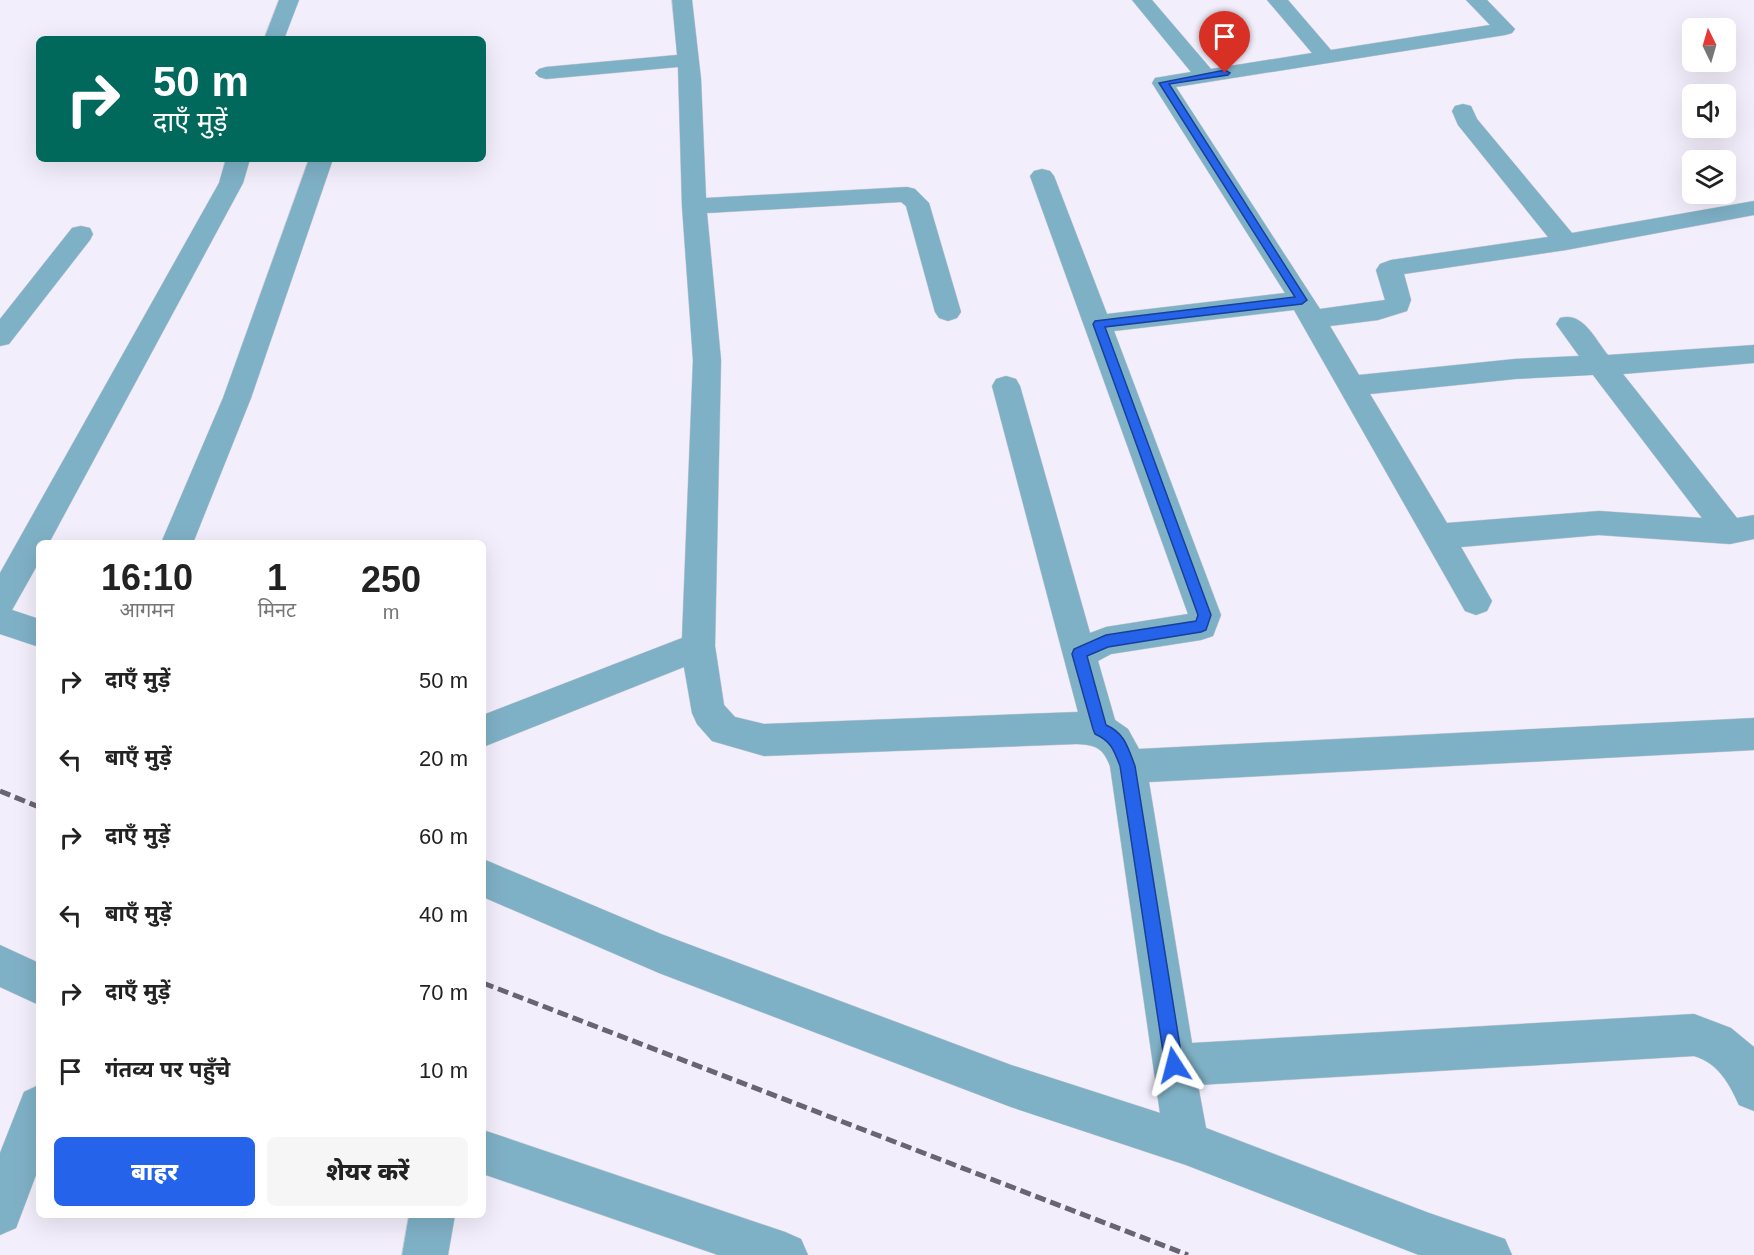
<!DOCTYPE html>
<html lang="hi">
<head>
<meta charset="utf-8">
<style>
  body { margin:0; font-family:Arial,"Noto Sans Devanagari",sans-serif; background:#f6f6f6; color:#222; height:100vh; display:flex; flex-direction:column; font-size:22px; white-space:nowrap }
  * { box-sizing:border-box; margin:0 }
  p { font-size:20px; color:#767676 }
  .icon { flex:none; width:33px; height:33px; fill:none; stroke:currentColor; stroke-width:2; stroke-linecap:round; stroke-linejoin:round }
  .map { position:relative; flex:1; overflow:hidden }
  .sheet { position:absolute; left:36px; top:540px; width:450px; height:678px; display:flex; flex-direction:column; background:#fff; border-radius:9px; box-shadow:0 6px 24px #0002 }
  .sheet>* { flex:none }
  .guide { position:absolute; left:36px; top:36px; width:450px; height:126px; border-radius:9px; box-shadow:0 6px 24px #0002; background:#00695c; color:#fff; overflow:hidden }
  .needle { width:39px; rotate:355deg }
  .fabs { position:absolute; left:1682px; top:18px; display:grid; gap:12px }
  .fabs a { display:grid; place-items:center; width:54px; height:54px; border-radius:9px; background:#fff; box-shadow:0 6px 24px #0002; font-size:30px }
  .pin { position:absolute; display:grid; place-items:center; width:51px; height:51px; color:#fff; margin:-62px -26px; border-radius:50% 50% 50% 0; rotate:-45deg; box-shadow:0 0 6px #0007 }
  .pin .icon { rotate:45deg }
  .me { position:absolute; width:66px; margin:-33px; rotate:351deg; stroke-linejoin:round; filter:drop-shadow(0 0 4px #0008) }
  .turn { display:flex; align-items:center; gap:21px; height:126px; padding:0 18px; font-size:27px }
  .turn .icon { width:78px; height:78px; stroke-width:2.5 }
  .turn b { display:block; font-size:42px; line-height:51px }
  .eta { display:flex; justify-content:space-evenly; align-items:center; height:102px; text-align:center }
  .eta b { font-size:36px; font-weight:800; line-height:42px }
  .cta { display:flex; gap:12px; margin-top:auto; padding:12px 18px }
  .cta a { flex:1; height:69px; border-radius:9px; background:#2563eb; color:#fff; font-size:24px; font-weight:800; line-height:69px; text-align:center }
  .cta a+a { background:#f6f6f6; color:#222 }
  ul { padding:0; list-style:none }
  li { display:flex; align-items:center; gap:18px; height:78px; padding:0 18px }
  li div { flex:1 }
  li b { display:block; font-size:22px }
  li em { font-style:normal }
  .map>svg:first-child { display:block }
</style>
</head>
<body>
<div class="map">
<svg width="1754" height="1255" viewBox="0 0 1754 1255">
  <rect width="100%" height="100%" fill="#f3eefb"/>
  <g fill="none" stroke-linecap="round" stroke-linejoin="round">
    <g stroke="#d0ccd8" stroke-width="1">
      <path id="minor" d="M 279,0 L 299,0 L 284,39 L 264,39 Z
        M 672,0 L 692,0 L 701,79 L 706,198 L 907,187 L 915,189 L 929,203 L 961,312 L 957,318 L 948,321 L 939,318 L 935,312 L 906,206 L 901,202 L 707,213 L 721,360 L 715,646 L 724,705 L 735,717 L 764,724 L 1078,712 L 992,386 L 996,379 L 1006,376 L 1016,379 L 1020,386 L 1090,633 L 1106,627 L 1188,614 L 1030,176 L 1034,171 L 1042,169 L 1050,171 L 1054,176 L 1107,314 L 1285,293 L 1152,83 L 1155,78 L 1191,72 L 1132,0 L 1152,0 L 1211,69 L 1312,53 L 1267,0 L 1288,0 L 1331,50 L 1490,25 L 1466,0 L 1487,0 L 1515,29 L 1512,33 L 1505,35 L 1176,87 L 1320,309 L 1385,300 L 1376,270 L 1380,264 L 1391,260 L 1548,237 L 1458,125 L 1452,111 L 1455,106 L 1463,104 L 1471,106 L 1477,119 L 1572,233 L 1754,201 L 1754,215 L 1566,250 L 1404,274 L 1411,300 L 1407,311 L 1378,320 L 1330,326 L 1359,375 L 1515,359 L 1579,356 L 1556,324 L 1560,318 C 1583,311 1595,339 1608,355 L 1754,345 L 1754,363 L 1623,374 L 1737,518 L 1754,515 L 1754,539 L 1730,544 L 1599,535 L 1461,547 L 1492,601 L 1487,611 L 1476,615 L 1465,611 L 1294,310 L 1114,331 L 1221,615 L 1213,636 L 1201,640 L 1111,654 L 1098,661 L 1115,720 L 1128,729 L 1139,749 L 1754,718 L 1754,750 L 1149,782 L 1192,1043 L 1694,1014 L 1731,1028 L 1754,1047 L 1754,1111 L 1739,1105 C 1729,1083 1718,1063 1694,1056 L 1198,1085 L 1206,1128 L 1429,1213 L 1505,1239 L 1512,1255 L 1419,1255 L 1186,1165 L 1011,1107 L 659,973 L 483,897 L 483,859 L 661,934 L 1011,1065 L 1160,1113 L 1110,766 C 1103,748 1096,745 1077,744 L 764,756 L 712,741 L 697,724 L 692,713 L 684,667 L 483,747 L 483,715 L 682,638 L 693,360 L 682,206 L 678,67 L 546,79 L 539,77 L 535,73 L 539,69 L 546,67 L 677,55 ZM 1593,375 L 1702,518 L 1599,511 L 1447,523 L 1370,394 L 1515,379 Z
        M 226,159 L 250,159 L 243,183 L 49,543 L 39,543 L 39,562 L 12,610 L 39,619 L 39,647 L 0,634 L 0,573 L 219,183 Z
        M 309,159 L 333,159 L 251,398 L 193,543 L 161,543 L 223,398 Z
        M 81,226 L 90,228 L 93,234 L 90,240 L 9,344 L 0,346 L 0,319 L 72,228 Z
        M 0,945 L 39,963 L 39,1005 L 0,987 Z
        M 39,1085 L 39,1167 L 16,1228 L 0,1235 L 0,1153 L 24,1092 Z
        M 483,1130 L 785,1232 L 801,1239 L 808,1255 L 718,1255 L 483,1174 Z
        M 409,1215 L 455,1215 L 448,1255 L 402,1255 Z"/>
    </g>
    <use href="#minor" fill="#7fb1c6" fill-rule="evenodd"/>
    <path stroke="#696470" stroke-width="5" stroke-dasharray="11 5" stroke-linecap="butt" d="M 0,791 L 39,807
      M 483,983 L 1188,1255"/>
  </g>
  <path fill="#2563eb" stroke="#184099" stroke-width="1.5" d="M 1225,70 L 1230,73 L 1228,75 L 1169,84 L 1307,300 L 1302,304 L 1105,327 L 1211,615 L 1206,630 L 1201,632 L 1108,647 L 1087,656 L 1106,725 C 1125,733 1128,748 1135,766 L 1183,1065 L 1180,1072 L 1174,1074 L 1168,1072 L 1165,1065 L 1120,766 C 1114,750 1111,741 1095,734 L 1093,729 L 1072,654 L 1074,649 L 1106,635 L 1196,621 L 1198,615 L 1093,324 L 1095,321 L 1295,297 L 1159,83 Z"/>
</svg>
<div class="fabs">
<a><svg class="needle" viewBox="-14 -14 28 28"><path d="M0-13l5 13h-10z" fill="#e53935"/><path d="M0 13l5-13h-10z" fill="#767676"/></svg></a>
<a><svg class="icon" aria-label="sound" viewBox="0 0 24 24"><path d="M4 9h4l5-4v14l-5-4H4zM17 9q2 3 0 6"/></svg></a>
<a><svg class="icon" aria-label="layers" viewBox="0 0 24 24"><path d="M12 4l9 5-9 5-9-5zM3 14l9 5 9-5"/></svg></a>
</div>
<div class="pin" style="left:1225px;top:73px;background:#d93025"><svg class="icon" aria-label="arrive" viewBox="0 0 24 24"><path d="M6 21V4h12l-3 4 3 4H6"/></svg></div>
<svg class="me" style="left:1174px;top:1065px" viewBox="-20 -20 40 40"><path d="M0-17L14 15 0 8-14 15z" fill="#2563eb" stroke="#fff" stroke-width="4"/></svg>
<div class="guide">
<div class="turn"><svg class="icon" aria-label="right" viewBox="0 0 24 24"><path d="M7 20v-9h11M14 6l5 5-5 5"/></svg><div><b>50 m</b>दाएँ मुड़ें</div></div>
</div>
<section class="sheet">
<div class="eta">
<div><b>16:10</b><p>आगमन</p></div>
<div><b>1</b><p>मिनट</p></div>
<div><b>250</b><p>m</p></div>
</div>
<ul>
<li><svg class="icon" aria-label="right" viewBox="0 0 24 24"><path d="M7 20v-9h11M14 6l5 5-5 5"/></svg><div><b>दाएँ मुड़ें</b></div><em>50 m</em></li>
<li><svg class="icon" aria-label="left" viewBox="0 0 24 24"><path d="M17 20v-9H6M10 6l-5 5 5 5"/></svg><div><b>बाएँ मुड़ें</b></div><em>20 m</em></li>
<li><svg class="icon" aria-label="right" viewBox="0 0 24 24"><path d="M7 20v-9h11M14 6l5 5-5 5"/></svg><div><b>दाएँ मुड़ें</b></div><em>60 m</em></li>
<li><svg class="icon" aria-label="left" viewBox="0 0 24 24"><path d="M17 20v-9H6M10 6l-5 5 5 5"/></svg><div><b>बाएँ मुड़ें</b></div><em>40 m</em></li>
<li><svg class="icon" aria-label="right" viewBox="0 0 24 24"><path d="M7 20v-9h11M14 6l5 5-5 5"/></svg><div><b>दाएँ मुड़ें</b></div><em>70 m</em></li>
<li><svg class="icon" aria-label="arrive" viewBox="0 0 24 24"><path d="M6 21V4h12l-3 4 3 4H6"/></svg><div><b>गंतव्य पर पहुँचे</b></div><em>10 m</em></li>
</ul>
<div class="cta"><a>बाहर</a><a>शेयर करें</a></div>
</section>
</div>
</body>
</html>
